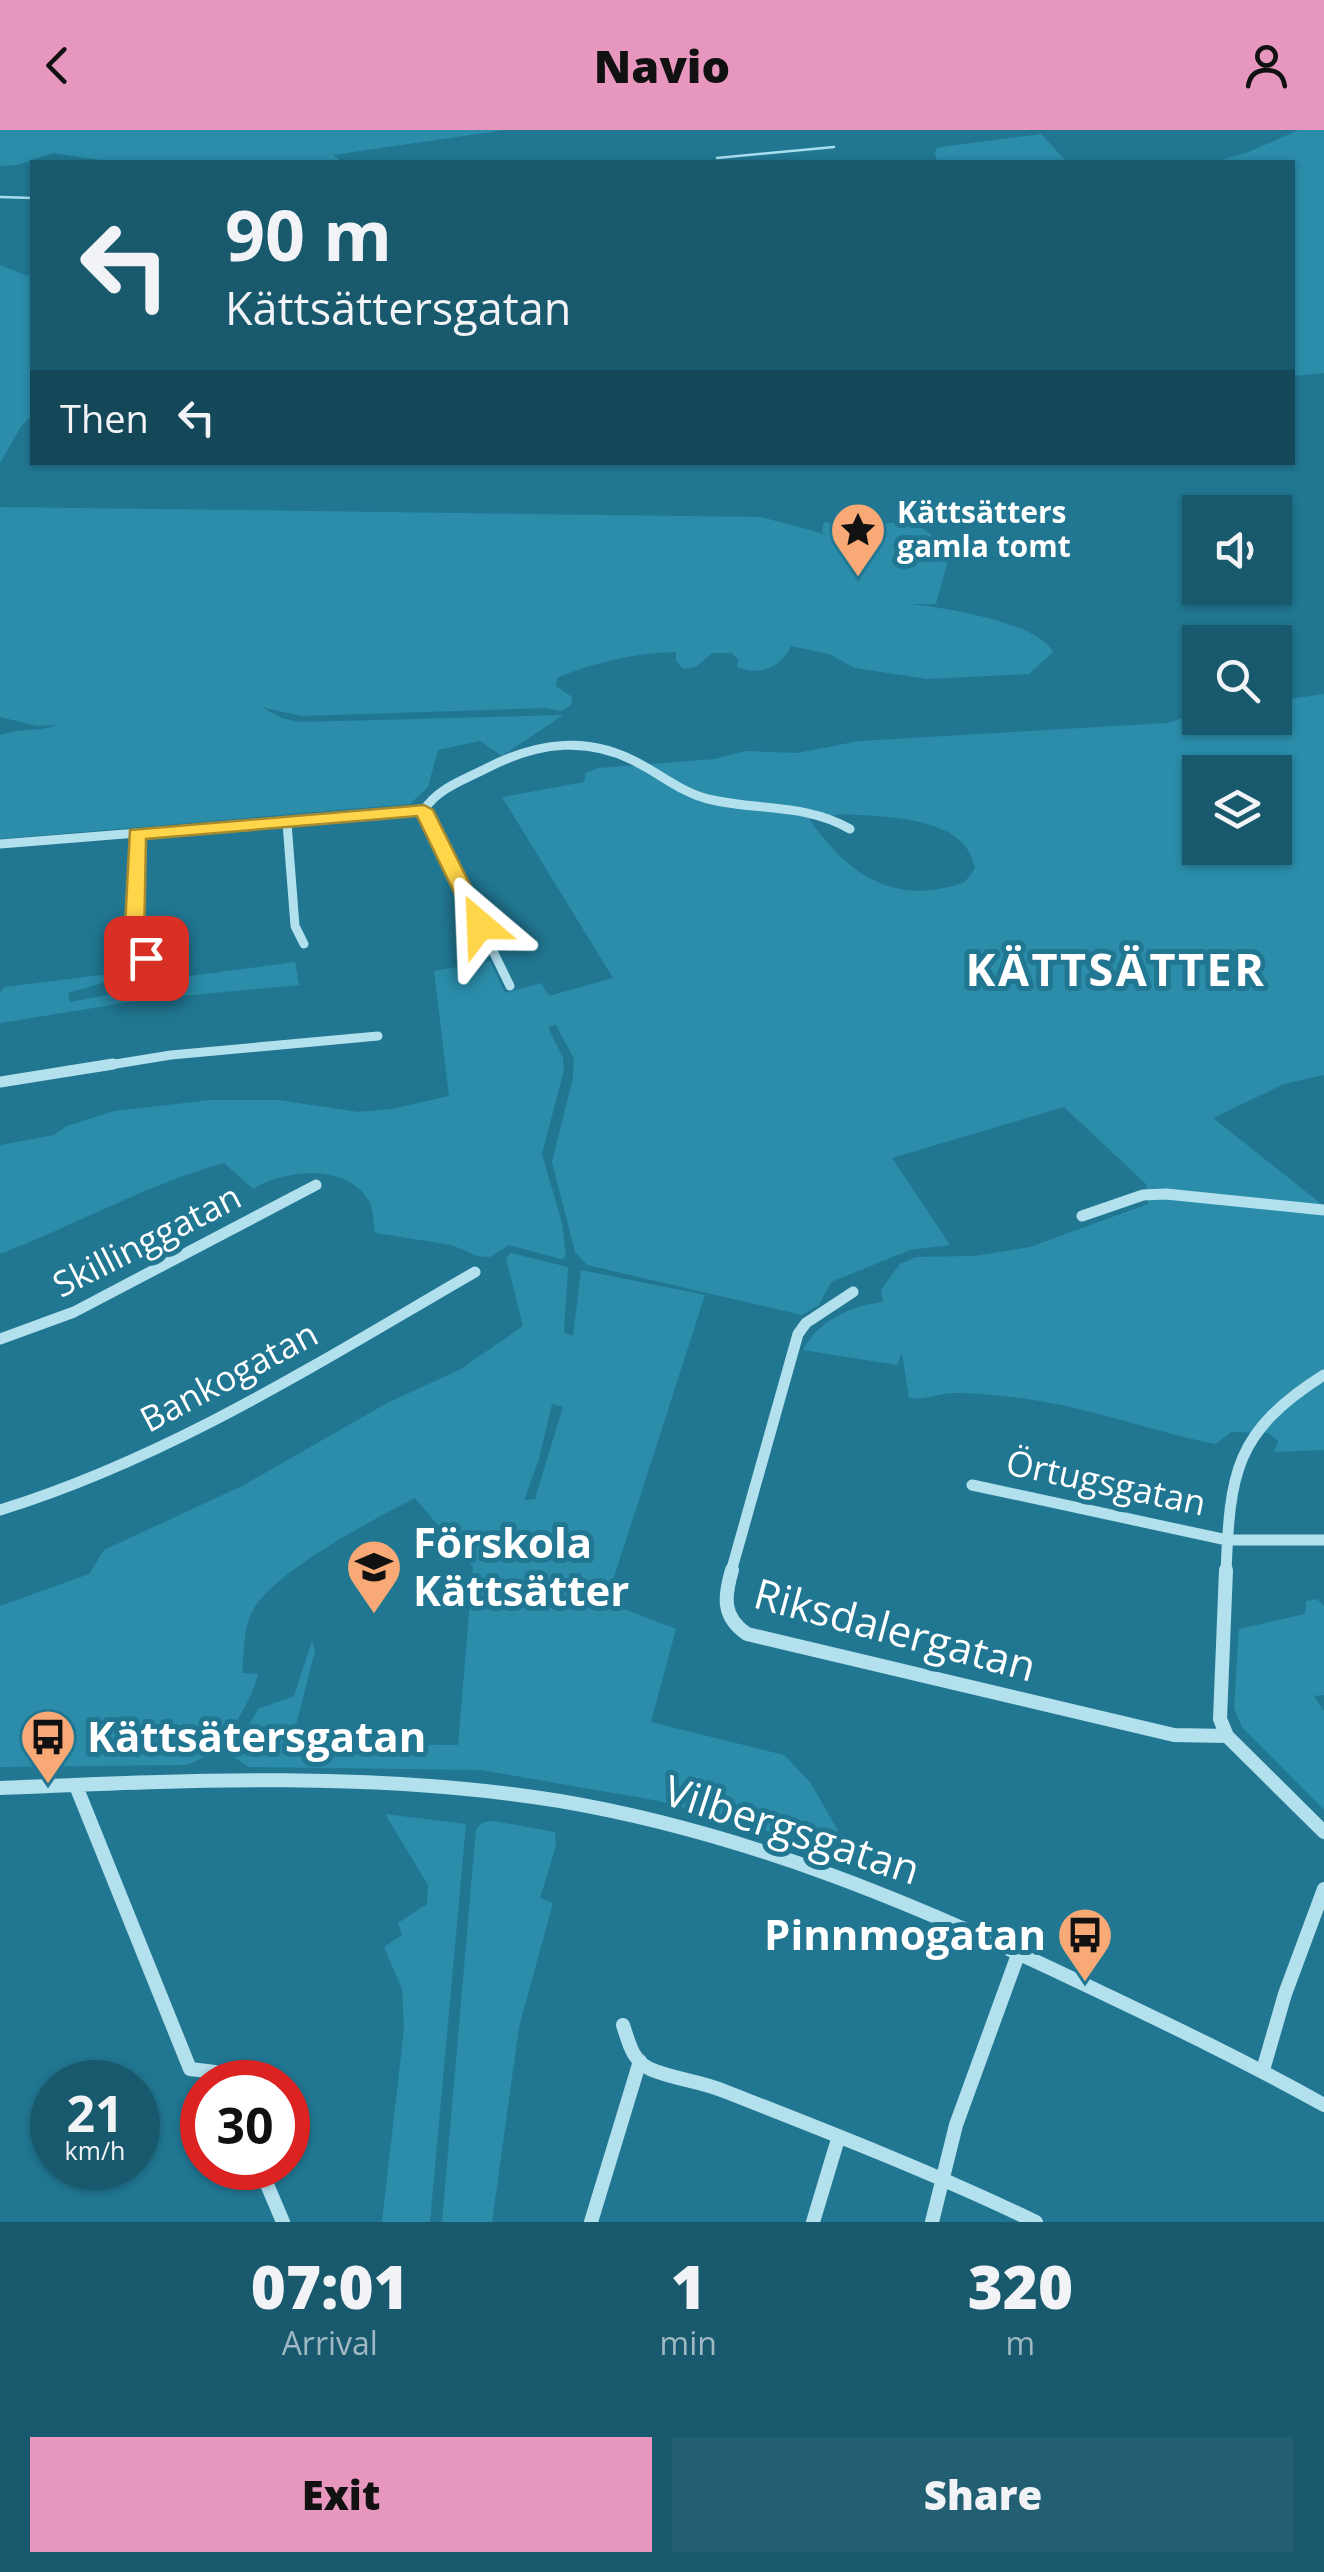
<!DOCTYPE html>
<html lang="en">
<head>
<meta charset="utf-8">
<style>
  body { margin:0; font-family:"Open Sans",sans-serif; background:#225f73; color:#f1f3f6; height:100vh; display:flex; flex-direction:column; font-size:38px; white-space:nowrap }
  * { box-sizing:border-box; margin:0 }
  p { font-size:32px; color:#9fb8c2 }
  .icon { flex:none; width:55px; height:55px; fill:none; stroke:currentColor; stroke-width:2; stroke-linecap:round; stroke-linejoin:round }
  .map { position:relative; height:2092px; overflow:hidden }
  .sheet { display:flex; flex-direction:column; background:#19596e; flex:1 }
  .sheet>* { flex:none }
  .banner { position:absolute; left:30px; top:30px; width:1265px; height:305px; border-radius:0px; box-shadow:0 2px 8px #0004; background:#19596e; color:#f1f3f6; overflow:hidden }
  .controls { position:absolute; left:1182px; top:365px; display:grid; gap:20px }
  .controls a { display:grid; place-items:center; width:110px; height:110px; border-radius:0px; background:#19596e; box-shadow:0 2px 8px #0004; font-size:50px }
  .speed { position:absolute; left:30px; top:1930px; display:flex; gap:20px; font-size:50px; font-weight:700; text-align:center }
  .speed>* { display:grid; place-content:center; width:130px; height:130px; border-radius:50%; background:#19596e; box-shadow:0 2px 8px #0004; line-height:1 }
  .speed small { font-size:25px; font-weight:400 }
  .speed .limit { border:15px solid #d22; background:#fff; color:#111 }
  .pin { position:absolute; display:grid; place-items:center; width:85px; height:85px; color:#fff; margin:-42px; border-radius:20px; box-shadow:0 5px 15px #0006 }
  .me { position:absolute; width:110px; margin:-55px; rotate:334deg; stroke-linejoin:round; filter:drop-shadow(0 0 8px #0008) }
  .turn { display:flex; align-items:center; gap:35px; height:210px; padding:0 30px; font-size:45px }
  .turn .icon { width:130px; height:130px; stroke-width:2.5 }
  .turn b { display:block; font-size:70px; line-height:85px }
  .then { display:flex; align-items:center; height:95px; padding:0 30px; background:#0003; gap:20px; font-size:38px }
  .eta { display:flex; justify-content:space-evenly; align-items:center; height:170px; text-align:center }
  .eta b { font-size:60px; font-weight:800; line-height:70px }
  .primary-button { display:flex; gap:20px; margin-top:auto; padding:20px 30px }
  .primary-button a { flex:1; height:115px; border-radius:0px; background:#e797bd; color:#111; font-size:40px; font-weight:800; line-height:115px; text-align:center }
  .primary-button a+a { background:#225f73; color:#f1f3f6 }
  header { display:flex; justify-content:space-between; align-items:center; height:130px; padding:0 30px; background:#e797bd; color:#111; font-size:45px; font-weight:800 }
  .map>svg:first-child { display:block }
</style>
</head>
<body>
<header><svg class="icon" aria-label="back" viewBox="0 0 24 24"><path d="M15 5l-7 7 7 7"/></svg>Navio<svg class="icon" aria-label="person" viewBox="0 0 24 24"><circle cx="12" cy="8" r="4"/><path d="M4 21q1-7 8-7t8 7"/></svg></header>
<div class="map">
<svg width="1324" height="2092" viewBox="0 0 1324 2092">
  <rect width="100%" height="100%" fill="#217792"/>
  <path fill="#2b8daa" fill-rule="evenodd" d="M 0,0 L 504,0 L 333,25 L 343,32 L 113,32 L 53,23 L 18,35 L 0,36 Z
    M 1299,0 L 1324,0 L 1324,243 L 1293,246 L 1292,32 L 1213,32 L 1246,23 Z
    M 1041,4 L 1067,32 L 937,32 L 935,23 L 937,18 L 948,16 Z
    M 0,135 L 27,146 L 32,142 L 32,286 L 22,295 L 0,333 Z
    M 0,377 L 761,387 L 828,405 L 822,402 L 824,392 C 837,394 852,397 865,396 C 910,390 919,386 949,426 L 936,474 L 911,474 C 945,478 1037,492 1053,522 L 1029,544 L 927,549 L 855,538 L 829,524 L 791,516 C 781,538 759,546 737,537 L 738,529 L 732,523 L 712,523 L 696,537 L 683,539 L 676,530 L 676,522 C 634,523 595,532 557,548 L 556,556 L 572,567 L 571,575 L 561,581 L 546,578 L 301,586 L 261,577 L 282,588 L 300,592 L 563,585 L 502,626 L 480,611 L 438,620 L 428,657 L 410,674 L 0,709 L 0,605 C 20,598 38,602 58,595 L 37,596 L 0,587 Z
    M 1324,564 L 1324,945 L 1284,954 L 1213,988 L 1324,1076 L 1324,1320 L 1274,1322 L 1278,1311 L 1269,1303 L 1231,1302 L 1216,1314 C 1145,1300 1076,1272 1002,1266 C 987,1264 970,1263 955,1263 C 939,1263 926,1270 909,1268 L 902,1223 L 897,1235 L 803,1220 C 818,1191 850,1176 883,1172 L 881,1160 L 900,1134 L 916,1127 L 974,1126 L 1030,1117 L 1148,1074 L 1146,1054 L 1064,977 L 892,1028 L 950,1115 L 910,1120 L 831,1152 L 819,1175 L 802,1185 L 587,1135 L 575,1122 L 552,1032 L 573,947 L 574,929 L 556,895 L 548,897 L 563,928 L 564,940 L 542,1024 L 562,1093 L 566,1127 L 561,1129 L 509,1115 L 490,1127 L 477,1126 L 452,1115 L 375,1103 C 374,1094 373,1079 369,1071 C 348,1033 284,1039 253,1059 L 224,1033 C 146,1055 75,1095 0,1124 L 0,1015 L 54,1005 L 67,996 L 114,981 L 211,970 L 278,970 L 358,982 L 392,979 L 449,966 L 434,841 L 490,831 L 505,863 L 541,853 L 549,866 L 613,848 L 502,667 L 584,652 L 586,643 L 599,638 L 715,629 L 745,621 L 797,623 L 859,611 L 1168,593 L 1200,582 L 1200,588 L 1275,588 L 1275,571 ZM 1200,642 L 1275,642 L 1275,718 L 1200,718 ZM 843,684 C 884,687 966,685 975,738 L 965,752 C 895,777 849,746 809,689 Z
    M 295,832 L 299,855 L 149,869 L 0,893 L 0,863 L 5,857 L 125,842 L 120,848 L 68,863 L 70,872 L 114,864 L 136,853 Z
    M 511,1123 L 568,1137 L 564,1202 L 573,1206 L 581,1140 L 705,1165 L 606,1472 L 676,1499 L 651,1592 L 784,1625 L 810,1652 L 856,1732 L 770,1702 L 659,1671 L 481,1640 L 249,1637 L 232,1626 L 258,1579 L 294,1566 L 312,1511 L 315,1521 L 291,1614 L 458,1615 L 473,1437 L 415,1368 C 374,1389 271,1443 252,1482 C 243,1499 244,1524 242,1543 L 258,1544 C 249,1577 221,1625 186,1635 L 0,1637 L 0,1476 L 89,1444 L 104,1420 L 244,1355 L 387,1273 L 461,1239 L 523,1196 L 506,1128 ZM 552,1274 L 563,1277 L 535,1369 L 524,1370 L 539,1329 Z
    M 1317,1469 L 1324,1476 L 1324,1565 L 1314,1566 L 1324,1581 L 1324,1680 L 1242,1597 L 1234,1578 L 1239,1499 L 1305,1484 L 1306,1471 Z
    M 385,1684 L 466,1694 L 430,2092 L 382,2092 L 404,1899 L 402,1859 L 384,1817 L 402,1805 L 398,1793 L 427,1774 L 428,1755 Z
    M 494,1691 L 555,1702 L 556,1716 L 540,1768 L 553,1773 L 519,1897 L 492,2092 L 442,2092 L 476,1699 L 484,1692 Z"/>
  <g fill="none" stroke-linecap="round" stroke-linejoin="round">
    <path stroke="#a7dfee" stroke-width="2.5" d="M 717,28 L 834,17
      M 0,67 L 32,68"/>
    <path stroke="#b3e0ed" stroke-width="9" d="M 424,680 C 438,658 464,650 487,638 C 538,612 589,605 640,634 C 663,646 683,663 708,669 C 757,681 805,673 850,699
      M 287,693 L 295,796 L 304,814
      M 137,704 L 134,815 L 146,828
      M 0,714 L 424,680 L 510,856
      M 97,937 L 171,925 L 378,906"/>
    <path stroke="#b3e0ed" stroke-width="11" d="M 0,952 L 113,934
      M 1082,1086 L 1143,1065 L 1166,1064 L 1324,1080
      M 0,1209 L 74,1182 L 316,1055
      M 972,1355 L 1227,1410 L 1324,1410
      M 0,1380 C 171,1327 321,1231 475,1142
      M 731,1442 L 798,1204 L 806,1193 L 853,1162
      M 1226,1442 C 1230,1343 1234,1302 1324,1245"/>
    <path stroke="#b3e0ed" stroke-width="14" d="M 732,1440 C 724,1467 722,1487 747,1504 L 1174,1605 L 1227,1606
      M 1226,1440 L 1220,1589 L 1227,1606 L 1324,1702
      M 76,1656 L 190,1939 L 215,1942 L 225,1952
      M 0,1658 C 186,1650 375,1641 560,1671 C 749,1703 922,1776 1094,1859 C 1172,1896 1249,1933 1324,1975
      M 623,1895 C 629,1913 632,1930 650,1939 C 673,1949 700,1951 724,1961 C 829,2002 934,2043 1036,2092
      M 1263,1940 L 1285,1864 L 1324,1759
      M 260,2038 L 283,2092
      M 591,2092 L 640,1931
      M 813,2092 L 838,2009
      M 932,2092 L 956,1995 L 1019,1822"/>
  </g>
  <path fill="#ffd54a" stroke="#a68a30" stroke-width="2.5" d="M 424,675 L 433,680 L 490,795 L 487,799 L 480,801 L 470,795 L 417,686 L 146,709 L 144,814 L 156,828 L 146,834 L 139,833 L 124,815 L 130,700 Z"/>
  <defs>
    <g id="sight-pin" transform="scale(2.875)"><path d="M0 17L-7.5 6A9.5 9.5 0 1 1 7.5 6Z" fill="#f9a975" stroke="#217792"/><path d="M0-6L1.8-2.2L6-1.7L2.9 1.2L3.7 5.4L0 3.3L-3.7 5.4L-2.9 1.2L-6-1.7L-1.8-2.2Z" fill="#111"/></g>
    <g id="school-pin" transform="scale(2.875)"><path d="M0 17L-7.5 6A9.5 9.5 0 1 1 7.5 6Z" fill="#f9a975" stroke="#217792"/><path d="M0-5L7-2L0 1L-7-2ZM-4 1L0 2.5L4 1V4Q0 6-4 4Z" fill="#111"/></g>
    <g id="bus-pin" transform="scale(2.875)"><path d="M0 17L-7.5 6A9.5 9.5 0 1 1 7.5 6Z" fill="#f9a975" stroke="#217792"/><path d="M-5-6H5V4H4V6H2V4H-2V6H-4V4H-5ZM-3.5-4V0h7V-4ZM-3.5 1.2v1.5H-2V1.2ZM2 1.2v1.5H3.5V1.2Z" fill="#111"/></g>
  </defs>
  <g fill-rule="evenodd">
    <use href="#sight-pin" x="858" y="400"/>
    <use href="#school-pin" x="374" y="1437"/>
    <use href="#bus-pin" x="48" y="1607"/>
    <use href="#bus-pin" x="1085" y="1805"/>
  </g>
  <g text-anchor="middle" stroke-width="10" stroke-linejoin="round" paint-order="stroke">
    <g font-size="30" font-weight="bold" fill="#fff" stroke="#217792" text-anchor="start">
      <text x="897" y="393">Kättsätters<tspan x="897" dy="34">gamla tomt</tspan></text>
    </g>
    <g font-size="35" fill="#fff" stroke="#217792">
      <text transform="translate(147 1111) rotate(-27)" y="12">Skillinggatan</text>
      <text transform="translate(229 1247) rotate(-28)" y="12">Bankogatan</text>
      <text transform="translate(1106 1353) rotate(12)" y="12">Örtugsgatan</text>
    </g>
    <g font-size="42" font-weight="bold" fill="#fff" stroke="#217792" text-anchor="start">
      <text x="413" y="1428">Förskola<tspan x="413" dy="48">Kättsätter</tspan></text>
      <text x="87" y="1622">Kättsätersgatan</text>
      <text x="1046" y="1820" text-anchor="end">Pinnmogatan</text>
    </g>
    <g font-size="42" fill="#fff" stroke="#217792">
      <text transform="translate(895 1500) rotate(15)" y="15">Riksdalergatan</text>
      <text transform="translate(792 1700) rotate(18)" y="15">Vilbergsgatan</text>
    </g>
    <g font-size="45" font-weight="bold" letter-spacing="2.5" fill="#fff" stroke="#217792">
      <text x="1116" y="856">KÄTTSÄTTER</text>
    </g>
  </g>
</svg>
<div class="controls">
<a><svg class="icon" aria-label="sound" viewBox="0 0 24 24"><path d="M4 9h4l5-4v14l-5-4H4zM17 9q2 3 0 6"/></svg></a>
<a><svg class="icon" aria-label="search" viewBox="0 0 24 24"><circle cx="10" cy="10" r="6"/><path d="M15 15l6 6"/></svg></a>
<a><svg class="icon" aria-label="layers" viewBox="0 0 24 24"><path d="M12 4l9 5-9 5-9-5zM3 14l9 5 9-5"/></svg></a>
</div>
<div class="speed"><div>21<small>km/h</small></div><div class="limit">30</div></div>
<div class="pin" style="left:146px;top:828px;background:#d93025"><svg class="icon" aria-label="arrive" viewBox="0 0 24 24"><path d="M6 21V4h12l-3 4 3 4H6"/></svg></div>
<svg class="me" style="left:480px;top:795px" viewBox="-20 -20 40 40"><path d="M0-17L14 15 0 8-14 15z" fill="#ffd54a" stroke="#fff" stroke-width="4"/></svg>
<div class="banner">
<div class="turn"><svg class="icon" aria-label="left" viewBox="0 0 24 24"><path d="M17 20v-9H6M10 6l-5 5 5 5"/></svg><div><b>90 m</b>Kättsättersgatan</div></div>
<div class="then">Then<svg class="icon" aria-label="left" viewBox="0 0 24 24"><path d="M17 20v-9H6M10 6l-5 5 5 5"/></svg></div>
</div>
</div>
<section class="sheet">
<div class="eta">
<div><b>07:01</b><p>Arrival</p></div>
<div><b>1</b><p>min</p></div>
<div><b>320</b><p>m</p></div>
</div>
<div class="primary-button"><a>Exit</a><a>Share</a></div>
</section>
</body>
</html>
